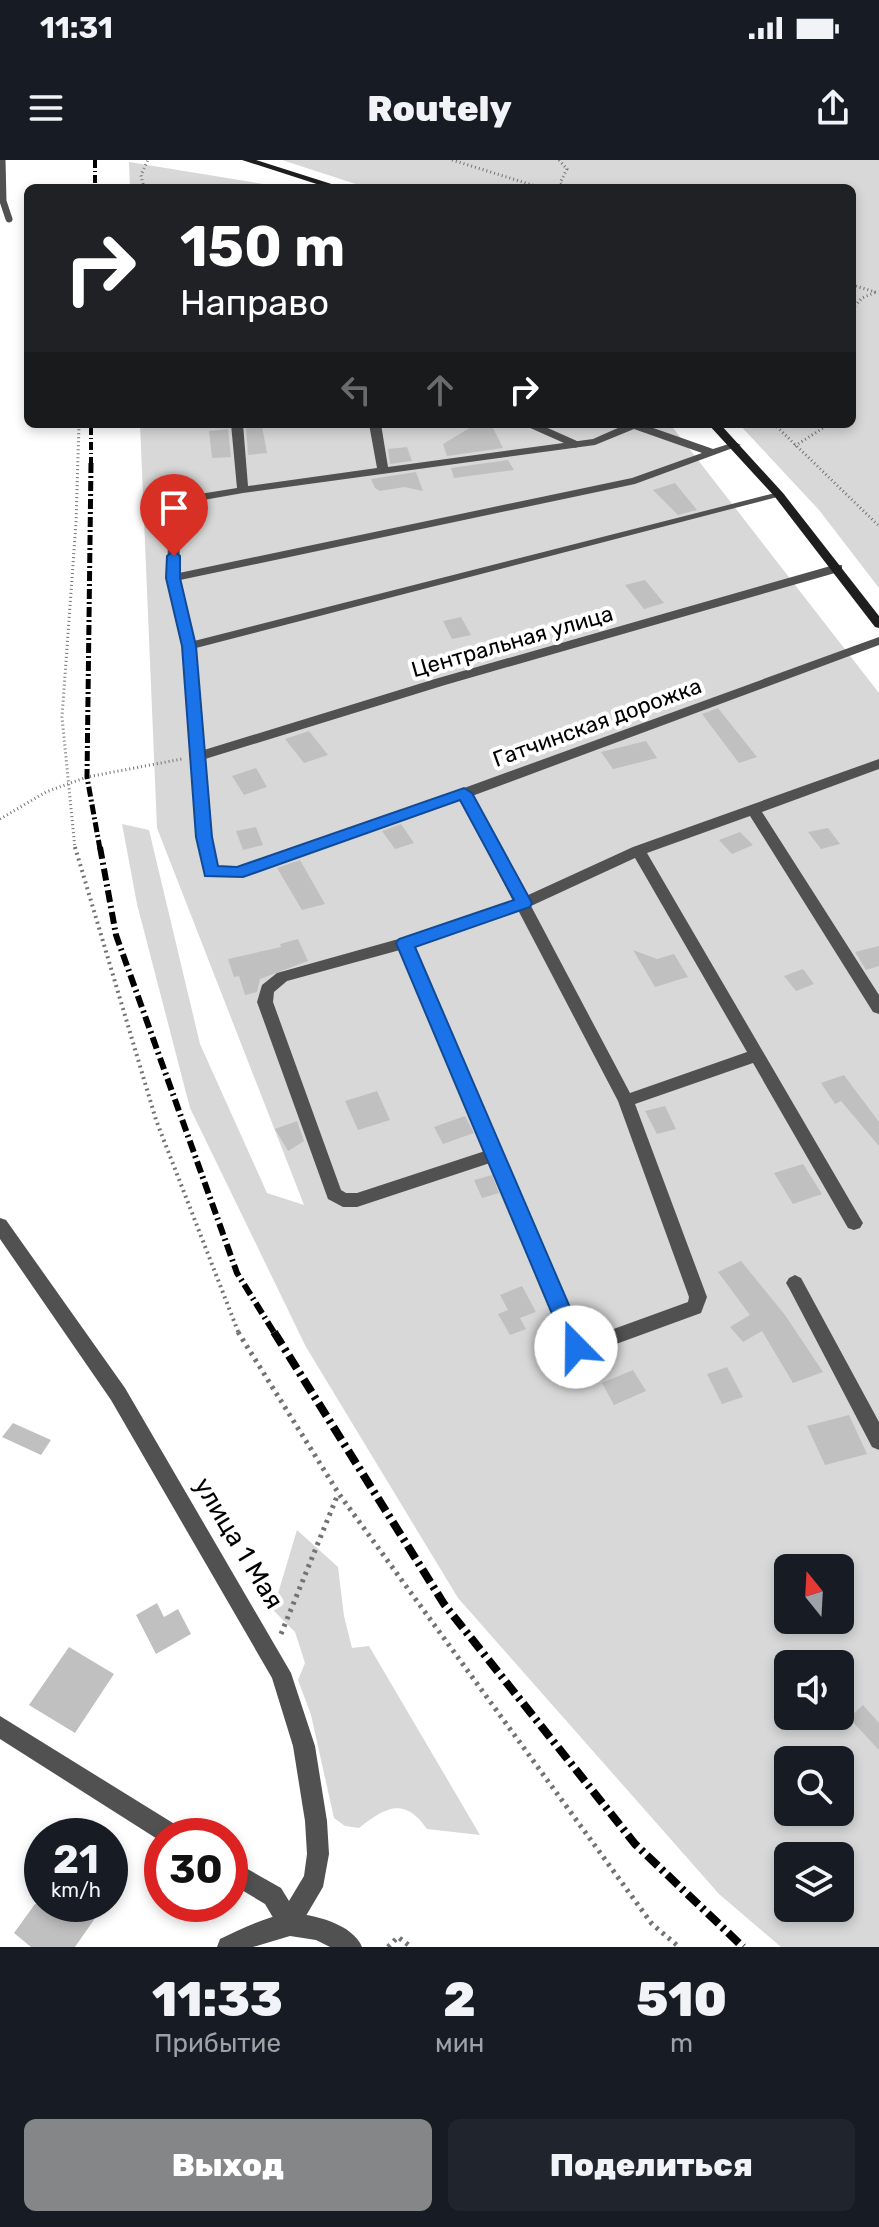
<!DOCTYPE html>
<html lang="ru">
<head>
<meta charset="utf-8">
<style>
  body { margin:0; font-family:Rubik,sans-serif; background:#20242c; color:#f1f3f6; height:100vh; display:flex; flex-direction:column; font-size:30px; white-space:nowrap }
  * { box-sizing:border-box; margin:0 }
  p { font-size:26px; color:#9ea1a6 }
  .icon { flex:none; width:44px; height:44px; fill:none; stroke:currentColor; stroke-width:2; stroke-linecap:round; stroke-linejoin:round }
  .map { position:relative; height:1787px; overflow:hidden }
  .panel { display:flex; flex-direction:column; background:#171b24; flex:1 }
  .panel>* { flex:none }
  .top-card { position:absolute; left:24px; top:24px; width:832px; height:244px; border-radius:12px; box-shadow:0 4px 12px #0003; background:#202124; color:#fff; overflow:hidden }
  .needle { width:52px; rotate:342deg }
  .controls { position:absolute; left:774px; top:1394px; display:grid; gap:16px }
  .controls a { display:grid; place-items:center; width:80px; height:80px; border-radius:12px; background:#171b24; box-shadow:0 4px 12px #0003; font-size:40px }
  .speed { position:absolute; left:24px; top:1658px; display:flex; gap:16px; font-size:40px; font-weight:700; text-align:center }
  .speed>* { display:grid; place-content:center; width:104px; height:104px; border-radius:50%; background:#171b24; box-shadow:0 4px 12px #0003; line-height:1 }
  .speed small { font-size:20px; font-weight:400 }
  .speed .limit { border:12px solid #d22; background:#fff; color:#111 }
  .pin { position:absolute; display:grid; place-items:center; width:68px; height:68px; color:#fff; margin:-82px -34px; border-radius:50% 50% 50% 0; rotate:-45deg; box-shadow:0 0 8px #0007 }
  .pin .icon { rotate:45deg }
  .me { position:absolute; width:88px; margin:-44px; rotate:338deg; stroke-linejoin:round; filter:drop-shadow(0 0 6px #0008) }
  .turn { display:flex; align-items:center; gap:28px; height:168px; padding:0 24px; font-size:36px }
  .turn .icon { width:104px; height:104px; stroke-width:2.5 }
  .turn b { display:block; font-size:56px; line-height:68px }
  .lanes { display:flex; align-items:center; height:76px; padding:0 24px; background:#0003; justify-content:center; gap:40px; direction:ltr }
  .lanes .off { opacity:.35 }
  .eta { display:flex; justify-content:space-evenly; align-items:center; height:136px; text-align:center }
  .eta b { font-size:48px; font-weight:800; line-height:56px }
  .action { display:flex; gap:16px; margin-top:auto; padding:16px 24px }
  .action a { flex:1; height:92px; border-radius:12px; background:#858687; color:#fff; font-size:32px; font-weight:800; line-height:92px; text-align:center }
  .action a+a { background:#20242c; color:#f1f3f6 }
  .status { display:flex; justify-content:space-between; align-items:center; height:56px; padding:0 40px; background:#171b24; direction:ltr }
  .status svg { height:22px; fill:currentColor }
  header { display:flex; justify-content:space-between; align-items:center; height:104px; padding:0 24px; background:#171b24; font-size:36px; font-weight:800 }
  .map>svg:first-child { display:block }
</style>
</head>
<body>
<div class="status"><b>11:31</b><svg viewBox="0 0 49 12"><path d="M0 12V9h3v3zM5 12V6h3v6zM10 12V3h3v9zM15 12V0h3v12zM26 1h20v11H26zM47 4h2v5h-2z"/></svg></div>
<header><svg class="icon" aria-label="menu" viewBox="0 0 24 24"><path d="M4 6h16M4 12h16M4 18h16"/></svg>Routely<svg class="icon" aria-label="share" viewBox="0 0 24 24"><path d="M12 15V3M7 8l5-5 5 5M5 13v7h14v-7"/></svg></header>
<div class="map">
<svg width="879" height="1787" viewBox="0 0 879 1787">
  <rect width="100%" height="100%" fill="#fff"/>
  <path fill="#d8d8d8" fill-rule="evenodd" d="M 282,0 L 879,0 L 879,428 L 819,350 L 739,264 L 852,264 L 852,28 L 368,28 Z
    M 129,2 L 288,28 L 130,28 Z
    M 140,264 L 670,264 L 879,533 L 879,1787 L 781,1787 L 719,1734 L 458,1438 L 306,1187 L 190,948 L 137,744 L 122,664 L 149,670 L 200,884 L 267,1033 L 304,1045 L 157,668 ZM 788,1408 L 840,1408 L 840,1460 L 788,1460 ZM 788,1504 L 840,1504 L 840,1556 L 788,1556 ZM 788,1600 L 840,1600 L 840,1652 L 788,1652 ZM 788,1696 L 840,1696 L 840,1748 L 788,1748 Z
    M 297,1370 L 338,1407 L 344,1456 L 352,1488 L 369,1486 L 480,1675 L 427,1669 C 405,1637 386,1646 359,1668 L 345,1666 L 334,1658 L 311,1555 L 298,1520 L 305,1503 L 295,1472 L 273,1450 Z"/>
  <path fill="#c0c0c0" d="M 476,264 L 491,264 L 503,288 L 447,296 L 443,284 Z
    M 262,266 L 267,293 L 248,295 L 246,268 Z
    M 228,269 L 231,297 L 212,298 L 209,271 Z
    M 407,287 L 412,301 L 390,304 L 388,289 Z
    M 508,300 L 514,310 L 454,318 L 451,308 Z
    M 416,312 L 423,331 L 404,327 L 380,331 L 375,328 L 371,319 Z
    M 675,323 L 697,350 L 678,355 L 653,330 Z
    M 645,420 L 664,443 L 644,449 L 625,425 Z
    M 461,457 L 471,475 L 452,479 L 443,461 Z
    M 718,548 L 757,597 L 739,603 L 702,554 Z
    M 309,571 L 328,595 L 304,603 L 285,579 Z
    M 646,581 L 657,598 L 613,609 L 601,592 Z
    M 256,608 L 267,627 L 244,635 L 232,616 Z
    M 401,664 L 414,683 L 395,689 L 382,671 Z
    M 256,667 L 263,685 L 243,690 L 236,671 Z
    M 828,668 L 840,684 L 821,689 L 808,672 Z
    M 740,672 L 753,685 L 732,694 L 719,680 Z
    M 300,700 L 325,744 L 302,750 L 277,708 Z
    M 298,779 L 308,801 L 260,819 L 257,832 L 245,835 L 239,816 L 234,817 L 228,799 L 281,787 L 280,784 Z
    M 879,786 L 879,806 L 866,810 L 855,792 Z
    M 633,790 L 657,799 L 674,794 L 688,817 L 655,827 Z
    M 803,809 L 814,824 L 796,831 L 784,816 Z
    M 844,915 L 879,962 L 879,986 L 841,941 L 835,944 L 821,923 Z
    M 377,931 L 390,960 L 358,970 L 345,941 Z
    M 665,946 L 676,969 L 657,974 L 645,951 Z
    M 465,956 L 474,973 L 443,984 L 434,967 Z
    M 297,961 L 304,981 L 288,991 L 275,969 Z
    M 803,1004 L 822,1034 L 793,1044 L 774,1013 Z
    M 492,1015 L 499,1033 L 482,1038 L 474,1020 Z
    M 741,1101 L 785,1155 L 823,1212 L 793,1223 L 762,1171 L 743,1182 L 730,1167 L 750,1155 L 718,1112 Z
    M 522,1126 L 536,1152 L 520,1158 L 526,1169 L 510,1175 L 498,1154 L 508,1150 L 500,1135 Z
    M 727,1207 L 743,1237 L 722,1244 L 707,1214 Z
    M 633,1210 L 646,1231 L 614,1245 L 602,1223 Z
    M 849,1255 L 867,1294 L 825,1305 L 807,1266 Z
    M 13,1263 L 51,1280 L 41,1295 L 2,1277 Z
    M 157,1443 L 164,1457 L 178,1449 L 191,1474 L 156,1494 L 136,1455 Z
    M 69,1487 L 114,1514 L 75,1573 L 29,1545 Z
    M 863,1545 L 879,1563 L 879,1590 L 849,1558 Z
    M 35,1744 L 91,1744 L 100,1751 L 75,1787 L 31,1787 L 14,1773 Z"/>
  <g fill="none" stroke-linecap="round" stroke-linejoin="round">
    <path stroke="#737373" stroke-width="3" stroke-dasharray="1 3" stroke-linecap="butt" d="M 452,0 L 542,28
      M 559,0 L 567,9 L 560,23 L 564,28
      M 144,28 L 141,15 L 148,0
      M 852,125 L 879,133
      M 852,149 L 862,138 L 876,132
      M 774,264 L 879,366
      M 795,286 L 829,264
      M 0,659 L 46,632 L 87,617 L 182,599
      M 75,689 L 62,557 L 76,363 L 79,264"/>
    <path stroke="#737373" stroke-width="4" stroke-dasharray="2 4" stroke-linecap="butt" d="M 75,687 L 156,960 L 239,1174"/>
    <path stroke="#737373" stroke-width="5" stroke-dasharray="3 5" stroke-linecap="butt" d="M 238,1172 L 339,1334 L 652,1764 L 679,1787
      M 281,1474 L 338,1334
      M 388,1787 L 398,1777 L 411,1787"/>
    <path stroke="#515151" stroke-width="7" d="M 2,0 L 3,41 L 9,59
      M 530,264 L 575,284"/>
    <path fill="#515151" fill-rule="evenodd" d="M 231,264 L 243,264 L 248,326 L 377,308 L 369,264 L 381,264 L 388,307 L 593,279 L 627,264 L 642,264 L 713,289 L 735,282 L 741,285 L 635,324 L 180,420 L 194,481 L 779,332 L 785,335 L 196,488 L 204,590 L 435,519 L 834,405 L 842,405 L 842,411 L 445,525 L 205,599 L 211,677 L 217,707 L 237,708 L 338,674 L 879,477 L 879,485 L 472,636 L 526,736 L 633,687 L 879,599 L 879,609 L 762,652 L 879,835 L 879,854 L 873,852 L 750,656 L 647,693 L 860,1058 L 863,1063 L 860,1068 L 854,1070 L 848,1068 L 753,903 L 635,944 L 707,1137 L 701,1153 L 586,1195 L 570,1193 L 490,1003 L 357,1047 L 343,1047 L 328,1039 L 257,842 L 262,825 L 277,813 L 402,778 L 513,741 L 461,640 L 243,717 L 206,716 L 197,677 L 183,486 L 167,418 L 169,342 L 175,338 L 237,328 ZM 634,269 L 702,293 L 632,318 L 179,413 L 181,344 L 243,333 L 595,285 ZM 635,698 L 747,892 L 630,933 L 531,746 ZM 518,750 L 618,941 L 689,1137 L 688,1142 L 586,1179 L 582,1179 L 414,786 ZM 400,790 L 485,991 L 357,1033 L 346,1033 L 341,1030 L 273,842 L 274,832 L 287,821 Z
      M 0,1058 L 6,1060 L 125,1228 L 291,1513 L 315,1586 L 327,1661 L 329,1694 L 323,1727 L 297,1771 L 289,1774 L 281,1771 L 265,1744 L 230,1723 L 230,1699 L 281,1728 L 289,1741 L 304,1716 L 307,1694 L 305,1661 L 293,1586 L 272,1518 L 111,1240 L 0,1079 Z
      M 795,1115 L 801,1118 L 879,1262 L 879,1290 L 872,1287 L 789,1128 L 786,1123 L 789,1118 Z
      M 0,1556 L 181,1668 L 184,1676 L 162,1676 L 162,1682 L 0,1579 Z"/>
    <path fill="#515151" fill-rule="evenodd" d="M 290,1753 C 313,1754 353,1764 362,1787 L 330,1787 L 316,1780 L 290,1776 L 253,1787 L 217,1787 L 220,1779 C 243,1768 265,1757 290,1753 Z"/>
    <path fill="#1e1e1e" fill-rule="evenodd" d="M 242,0 L 256,0 L 344,28 L 329,28 Z
      M 708,264 L 720,264 L 783,333 L 879,456 L 879,468 L 875,467 L 775,337 Z"/>
    <path stroke="#000" stroke-width="4" stroke-dasharray="8 3 1 3" stroke-linecap="butt" d="M 95,0 L 95,28
      M 91,305 L 91,264"/>
    <path stroke="#000" stroke-width="5" stroke-dasharray="10 3 2 3" stroke-linecap="butt" d="M 91,303 L 87,617 L 100,689"/>
    <path stroke="#000" stroke-width="6" stroke-dasharray="12 4 2 4" stroke-linecap="butt" d="M 100,687 L 116,775 L 237,1113 L 275,1174"/>
    <path stroke="#000" stroke-width="8" stroke-dasharray="15 5 3 5" stroke-linecap="butt" d="M 274,1172 L 444,1444 L 635,1684 L 743,1787"/>
  </g>
  <path fill="#1a73e8" stroke="#114b97" stroke-width="2" d="M 174,391 L 180,396 L 180,418 L 196,486 L 212,677 L 218,706 L 237,707 L 464,628 L 472,633 L 532,743 L 530,747 L 415,787 L 587,1187 L 584,1193 L 576,1196 L 569,1193 L 566,1187 L 396,783 L 399,779 L 514,740 L 460,640 L 243,717 L 205,716 L 196,677 L 182,486 L 166,418 L 167,396 Z"/>
  <g text-anchor="middle" stroke-width="8" stroke-linejoin="round" paint-order="stroke">
    <g font-size="22" fill="#000" stroke="#fff">
      <text transform="translate(512 481) rotate(-16)" y="8">Центральная улица</text>
      <text transform="translate(597 562) rotate(-20)" y="8">Гатчинская дорожка</text>
    </g>
    <g font-size="26" fill="#000" stroke="#fff">
      <text transform="translate(239 1383) rotate(59)" y="9">улица 1 Мая</text>
    </g>
  </g>
</svg>
<div class="controls">
<a><svg class="needle" viewBox="-14 -14 28 28"><path d="M0-13l5 13h-10z" fill="#e53935"/><path d="M0 13l5-13h-10z" fill="#9ea1a6"/></svg></a>
<a><svg class="icon" aria-label="sound" viewBox="0 0 24 24"><path d="M4 9h4l5-4v14l-5-4H4zM17 9q2 3 0 6"/></svg></a>
<a><svg class="icon" aria-label="search" viewBox="0 0 24 24"><circle cx="10" cy="10" r="6"/><path d="M15 15l6 6"/></svg></a>
<a><svg class="icon" aria-label="layers" viewBox="0 0 24 24"><path d="M12 4l9 5-9 5-9-5zM3 14l9 5 9-5"/></svg></a>
</div>
<div class="speed"><div>21<small>km/h</small></div><div class="limit">30</div></div>
<div class="pin" style="left:174px;top:396px;background:#d93025"><svg class="icon" aria-label="arrive" viewBox="0 0 24 24"><path d="M6 21V4h12l-3 4 3 4H6"/></svg></div>
<svg class="me" style="left:576px;top:1187px" viewBox="-20 -20 40 40"><circle r="19" fill="#fff"/><path d="M0-13L10 11 0 6-10 11z" fill="#1a73e8"/></svg>
<div class="top-card">
<div class="turn"><svg class="icon" aria-label="right" viewBox="0 0 24 24"><path d="M7 20v-9h11M14 6l5 5-5 5"/></svg><div><b>150 m</b>Направо</div></div>
<div class="lanes"><svg class="icon off" aria-label="left" viewBox="0 0 24 24"><path d="M17 20v-9H6M10 6l-5 5 5 5"/></svg><svg class="icon off" aria-label="ahead" viewBox="0 0 24 24"><path d="M12 20V5M6 11l6-6 6 6"/></svg><svg class="icon" aria-label="right" viewBox="0 0 24 24"><path d="M7 20v-9h11M14 6l5 5-5 5"/></svg></div>
</div>
</div>
<section class="panel">
<div class="eta">
<div><b>11:33</b><p>Прибытие</p></div>
<div><b>2</b><p>мин</p></div>
<div><b>510</b><p>m</p></div>
</div>
<div class="action"><a>Выход</a><a>Поделиться</a></div>
</section>
</body>
</html>
